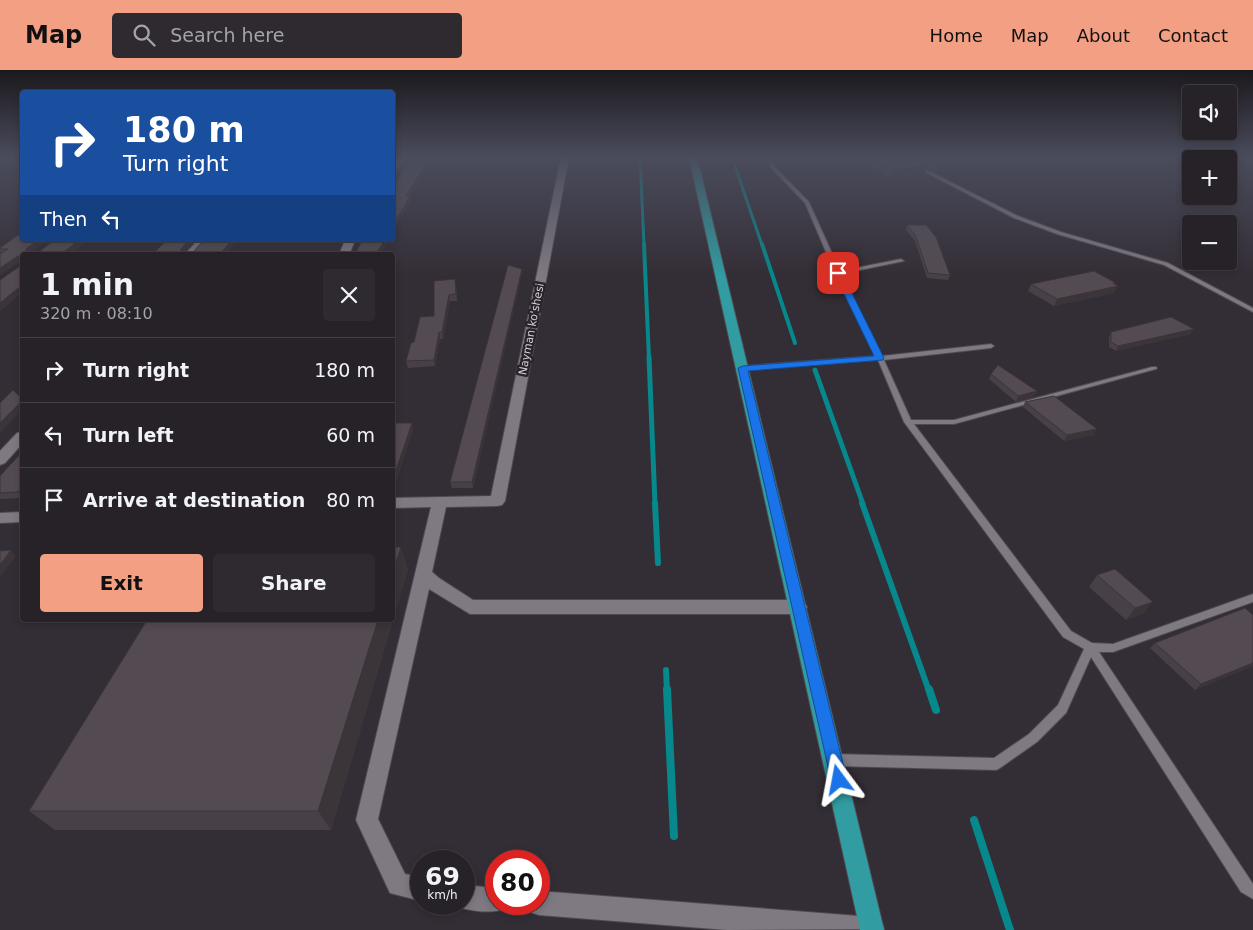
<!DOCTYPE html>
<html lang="en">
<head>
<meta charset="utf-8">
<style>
  body { margin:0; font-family:"DejaVu Sans",sans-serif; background:#2e2a30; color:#f1f3f6; height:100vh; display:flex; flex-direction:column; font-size:19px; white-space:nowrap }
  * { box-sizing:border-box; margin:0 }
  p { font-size:16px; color:#a4a4a8 }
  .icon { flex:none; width:28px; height:28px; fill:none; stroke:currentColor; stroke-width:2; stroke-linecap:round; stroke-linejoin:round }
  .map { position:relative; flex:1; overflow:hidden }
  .panel { position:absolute; left:20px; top:182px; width:375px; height:370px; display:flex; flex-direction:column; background:#262228; border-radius:5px; box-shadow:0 2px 8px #0003,0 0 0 1px #423f45 }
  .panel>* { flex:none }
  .banner { position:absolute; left:20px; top:20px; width:375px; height:152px; border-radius:5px; box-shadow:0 2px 8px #0003,0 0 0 1px #423f45; background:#1a4fa0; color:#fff; overflow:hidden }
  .tools { position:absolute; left:1182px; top:15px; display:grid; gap:10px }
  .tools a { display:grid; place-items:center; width:55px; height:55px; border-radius:5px; background:#262228; box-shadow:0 2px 8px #0003,0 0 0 1px #423f45; font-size:25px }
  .speed { position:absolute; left:410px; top:780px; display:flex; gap:10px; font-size:25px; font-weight:700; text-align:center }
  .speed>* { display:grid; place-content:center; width:65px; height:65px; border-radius:50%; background:#262228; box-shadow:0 2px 8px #0003,0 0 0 1px #423f45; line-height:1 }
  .speed small { font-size:12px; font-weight:400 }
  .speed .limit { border:8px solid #d22; background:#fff; color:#111 }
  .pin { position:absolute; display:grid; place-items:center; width:42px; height:42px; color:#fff; margin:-21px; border-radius:10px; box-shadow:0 2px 8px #0006 }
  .me { position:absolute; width:55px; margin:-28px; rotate:347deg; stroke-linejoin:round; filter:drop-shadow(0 0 4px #0008) }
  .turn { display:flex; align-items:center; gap:18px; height:105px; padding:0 20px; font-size:22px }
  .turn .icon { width:65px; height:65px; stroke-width:2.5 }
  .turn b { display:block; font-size:35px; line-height:42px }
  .then { display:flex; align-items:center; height:48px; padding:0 20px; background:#0003; gap:10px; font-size:19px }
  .round { display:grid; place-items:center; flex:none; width:52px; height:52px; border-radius:5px; background:#2e2a30 }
  .head { display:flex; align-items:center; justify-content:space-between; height:85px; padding:0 20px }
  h1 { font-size:30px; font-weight:800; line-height:38px }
  .button { display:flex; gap:10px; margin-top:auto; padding:10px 20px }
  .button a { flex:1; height:58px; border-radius:5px; background:#f39f83; color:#111; font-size:20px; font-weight:800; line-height:58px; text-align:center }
  .button a+a { background:#2e2a30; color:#f1f3f6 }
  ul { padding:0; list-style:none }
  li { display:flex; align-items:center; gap:15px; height:65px; padding:0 20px; border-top:1px solid #423f45 }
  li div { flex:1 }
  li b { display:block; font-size:19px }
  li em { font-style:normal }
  header { display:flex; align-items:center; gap:30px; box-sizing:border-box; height:70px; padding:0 25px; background:#f39f83; color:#111 }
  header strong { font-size:24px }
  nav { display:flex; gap:28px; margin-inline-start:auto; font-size:18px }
  .search { width:350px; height:45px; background:#2e2a30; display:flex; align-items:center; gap:12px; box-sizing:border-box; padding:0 18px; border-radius:5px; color:#a4a4a8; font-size:19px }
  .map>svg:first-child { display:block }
</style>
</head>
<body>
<header>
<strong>Map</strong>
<div class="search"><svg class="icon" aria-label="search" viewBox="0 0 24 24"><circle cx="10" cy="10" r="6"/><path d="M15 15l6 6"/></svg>Search here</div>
<nav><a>Home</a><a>Map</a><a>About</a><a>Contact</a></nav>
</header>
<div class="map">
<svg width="1253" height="860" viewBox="0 0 1253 860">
  <rect width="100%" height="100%" fill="#332d35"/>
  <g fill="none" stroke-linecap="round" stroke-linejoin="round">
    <path stroke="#06888c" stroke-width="3" d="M 640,87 L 644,175
      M 732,87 L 762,175"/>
    <path stroke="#06888c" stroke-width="4" d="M 644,174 L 649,289
      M 762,174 L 795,273"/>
    <path stroke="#06888c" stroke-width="5" d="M 649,287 L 655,434
      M 815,300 L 863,434"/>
    <path stroke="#06888c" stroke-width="6" d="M 655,433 L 658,493
      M 862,433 L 929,621
      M 666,600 L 667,621"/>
    <path stroke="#06888c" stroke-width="8" d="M 667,619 L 674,766
      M 929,619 L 936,640
      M 974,750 L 1010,860"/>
    <g stroke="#4f4a51" stroke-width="2">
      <path id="lane" d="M 772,87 L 776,87 L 772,90 L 775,97 L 809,132 L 840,201 L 901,189 L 904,191 L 841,204 L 882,286 L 991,274 L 994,276 L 991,278 L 884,290 L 911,350 L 954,350 L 1152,297 L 1156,297 L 1157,298 L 1156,299 L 954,354 L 914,354 L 1071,561 L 1092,573 L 1113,574 L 1253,524 L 1253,532 L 1113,582 L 1099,582 L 1253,814 L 1253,829 L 1241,822 L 1091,587 L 1066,643 L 1037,672 L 1000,698 L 996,700 L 834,696 L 830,694 L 828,690 L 830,686 L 834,684 L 994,688 L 1029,664 L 1058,635 L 1084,579 L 1063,567 L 904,352 L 878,290 L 743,300 L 740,298 L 743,296 L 876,286 L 835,203 L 805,133 L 771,98 L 768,90 Z
        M 896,87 L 901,87 L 1018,146 L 1061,162 L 1168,193 L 1253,238 L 1253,242 L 1164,195 L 1057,164 L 1014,148 Z"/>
    </g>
    <g stroke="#4f4a51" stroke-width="2">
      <path id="street" d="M 400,87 L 407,87 L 392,105 L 392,97 Z
        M 561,87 L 569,87 L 505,431 L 502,435 L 497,436 L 446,437 L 432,502 L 439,508 L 473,530 L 798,530 L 804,532 L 807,537 L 804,542 L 798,544 L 470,544 L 429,519 L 378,749 L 405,804 L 421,807 L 421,831 L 390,823 L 356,750 L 431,437 L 392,438 L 392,428 L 491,426 Z
        M 198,170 L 208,170 L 194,185 L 184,185 Z
        M 345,170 L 355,170 L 349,185 L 339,185 Z
        M 22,362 L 22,374 L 5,393 L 0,395 L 0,381 L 17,363 Z
        M 22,442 L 22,452 L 0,453 L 0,443 Z
        M 464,815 L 496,818 L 496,834 L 507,834 L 505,839 C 490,844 470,841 455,836 L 455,834 L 464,834 Z
        M 539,821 L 872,847 L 881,850 L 884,859 L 727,860 L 539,845 L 530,842 L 527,834 L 539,834 Z"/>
    </g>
    <g stroke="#4f4a51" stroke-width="2">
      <path id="highway" d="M 689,87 L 697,87 L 884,860 L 860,860 Z"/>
    </g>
    <use href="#lane" fill="#7f7982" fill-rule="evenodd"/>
    <use href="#street" fill="#7f7982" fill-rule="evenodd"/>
    <use href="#highway" fill="#319ca1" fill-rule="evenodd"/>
  </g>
  <path fill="#484047" d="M 855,87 L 952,87 L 961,91 L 959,100 L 936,102 L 926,98 L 925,104 L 890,108 L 855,88 Z
    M 907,155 L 950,205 L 948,210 L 927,208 L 915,171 L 906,160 Z
    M 22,170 L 47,170 L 31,182 L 39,182 L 87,170 L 69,185 L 22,185 L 22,222 L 0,241 L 0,210 L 20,196 L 20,191 L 0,205 L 1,183 L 0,181 L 0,178 Z
    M 362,170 L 388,170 L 380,185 L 357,185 L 356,183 Z
    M 522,199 L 522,203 L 473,418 L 452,418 L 450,412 Z
    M 1031,214 L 1115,215 L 1114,223 L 1054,236 L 1028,221 Z
    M 456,215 L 457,231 L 450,231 L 443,269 L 440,269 L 435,296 L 408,298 L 406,291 L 414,272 L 434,246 Z
    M 1111,262 L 1191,264 L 1116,281 L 1109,277 L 1109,267 Z
    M 991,304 L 1034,327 L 1016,332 L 989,309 Z
    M 1025,332 L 1094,365 L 1064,371 L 1023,337 Z
    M 392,353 L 412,353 L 413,359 L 395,415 L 392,415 Z
    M 22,382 L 22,428 L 0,429 L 0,406 Z
    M 408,499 L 331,760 L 55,760 L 29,741 Z
    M 1097,505 L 1144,543 L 1126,550 L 1089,517 Z
    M 1155,573 L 1253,596 L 1195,620 L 1150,578 Z"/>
  <path fill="#3b3439" d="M 430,87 L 433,87 L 407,131 L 406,126 Z
    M 513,87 L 516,87 L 512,93 L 485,95 L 485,91 Z
    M 961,91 L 959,100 L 936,102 L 938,94 Z
    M 927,96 L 925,104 L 890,108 L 892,100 Z
    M 410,126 L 411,131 L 392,163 L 392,157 Z
    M 38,170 L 47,170 L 29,184 L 26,182 L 26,179 Z
    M 79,170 L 87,170 L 69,185 L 60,185 Z
    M 189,170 L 195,170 L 183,184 L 181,182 L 181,179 Z
    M 232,170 L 238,170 L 225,185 L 219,185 Z
    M 385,170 L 388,170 L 380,185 L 378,185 L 377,182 Z
    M 18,186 L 21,190 L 0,205 L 0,198 Z
    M 522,199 L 522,203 L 473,418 L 472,412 Z
    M 1113,213 L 1116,213 L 1114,217 L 1118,216 L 1114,223 L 1054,236 L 1057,229 Z
    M 22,215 L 22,222 L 0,241 L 0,233 Z
    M 449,225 L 450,231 L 443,269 L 442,262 Z
    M 1194,259 L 1191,264 L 1116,281 L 1118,276 Z
    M 439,262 L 440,269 L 435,296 L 434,290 Z
    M 1037,321 L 1034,327 L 1016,332 L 1018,326 Z
    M 22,331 L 22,340 L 0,363 L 0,353 Z
    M 412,353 L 413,359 L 395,415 L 393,409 Z
    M 1097,359 L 1094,365 L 1064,371 L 1067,365 Z
    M 22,417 L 22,428 L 18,422 Z
    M 401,477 L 408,499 L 331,760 L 318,741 L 378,550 L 392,550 L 392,505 Z
    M 11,480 L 16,486 L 0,507 L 0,495 Z
    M 1153,532 L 1144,543 L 1126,550 L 1135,538 Z
    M 1253,593 L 1253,596 L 1195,620 L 1201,614 Z"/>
  <path fill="#544b52" stroke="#3b3439" d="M 412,87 L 430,87 L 406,126 L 410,126 L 392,157 L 392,118 Z
    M 487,87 L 513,87 L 511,89 L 485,91 Z
    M 868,87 L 909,87 L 927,96 L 892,100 Z
    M 923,87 L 952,87 L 961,91 L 938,94 Z
    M 907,155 L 926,155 L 936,167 L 950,205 L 928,203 L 916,166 Z
    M 22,162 L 22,170 L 38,170 L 26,179 L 26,182 L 39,182 L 54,170 L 79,170 L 60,185 L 22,185 L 22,215 L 0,233 L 0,210 L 20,196 L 20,186 L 18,186 L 0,198 L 0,184 L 8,179 L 0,179 L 0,178 Z
    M 167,170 L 189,170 L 181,179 L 181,182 L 193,182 L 204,170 L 232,170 L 219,185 L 152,185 Z
    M 362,170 L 385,170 L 377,182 L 356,183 Z
    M 508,195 L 522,199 L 472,412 L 450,412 Z
    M 1094,201 L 1116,213 L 1113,213 L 1118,216 L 1057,229 L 1031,214 Z
    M 455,209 L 456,224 L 449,225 L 442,262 L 439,262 L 434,290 L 406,291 L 411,273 L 414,272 L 420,247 L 434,246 L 434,211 Z
    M 1171,247 L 1194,259 L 1118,276 L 1111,272 L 1111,262 Z
    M 998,295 L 1037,321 L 1018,326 L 991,304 Z
    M 13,320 L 22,329 L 22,331 L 0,353 L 0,333 Z
    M 1054,326 L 1097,359 L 1067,365 L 1025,332 Z
    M 392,353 L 412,353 L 393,409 L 392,409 Z
    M 22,382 L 22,417 L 18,422 L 0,423 L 0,406 Z
    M 392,477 L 401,477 L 392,505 Z
    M 11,480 L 0,495 L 0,481 Z
    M 1115,499 L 1153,532 L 1135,538 L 1097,505 Z
    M 1245,538 L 1253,545 L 1253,593 L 1201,614 L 1155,573 Z
    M 147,550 L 378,550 L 318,741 L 29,741 Z"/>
  <linearGradient id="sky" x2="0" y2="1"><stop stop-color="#1c191d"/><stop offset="0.42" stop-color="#4a4c5c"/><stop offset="1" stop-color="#4a4c5c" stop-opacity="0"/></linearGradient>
  <rect width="1253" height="207" fill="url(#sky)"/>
  <path fill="#1a73e8" stroke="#114b97" d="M 835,201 L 842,203 L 884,288 L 883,290 L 748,301 L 847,710 L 844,715 L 839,718 L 833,715 L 831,710 L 738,298 L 743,296 L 874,286 L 834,203 Z"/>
  <g text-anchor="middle" stroke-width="5" stroke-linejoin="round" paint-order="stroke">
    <g font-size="11" fill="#d7d3d8" stroke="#29232b">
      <text transform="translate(531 259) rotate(-79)" y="4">Nayman ko'shesi</text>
    </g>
  </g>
</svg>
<div class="tools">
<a><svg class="icon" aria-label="sound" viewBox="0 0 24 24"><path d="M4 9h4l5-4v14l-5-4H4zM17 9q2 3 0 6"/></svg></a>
<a>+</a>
<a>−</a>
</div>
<div class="speed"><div>69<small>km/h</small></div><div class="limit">80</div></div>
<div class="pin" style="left:838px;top:203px;background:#d93025"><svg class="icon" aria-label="arrive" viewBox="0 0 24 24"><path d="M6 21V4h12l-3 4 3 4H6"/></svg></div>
<svg class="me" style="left:839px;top:710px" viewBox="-20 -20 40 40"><path d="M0-17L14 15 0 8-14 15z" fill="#1a73e8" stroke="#fff" stroke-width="4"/></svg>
<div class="banner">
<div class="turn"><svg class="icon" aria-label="right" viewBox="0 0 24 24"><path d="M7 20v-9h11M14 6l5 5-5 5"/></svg><div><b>180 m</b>Turn right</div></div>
<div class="then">Then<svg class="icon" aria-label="left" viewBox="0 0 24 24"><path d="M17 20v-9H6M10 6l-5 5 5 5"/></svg></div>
</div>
<section class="panel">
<div class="head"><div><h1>1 min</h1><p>320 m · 08:10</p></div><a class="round"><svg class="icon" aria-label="close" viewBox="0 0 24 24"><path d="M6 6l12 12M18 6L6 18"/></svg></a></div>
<ul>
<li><svg class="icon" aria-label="right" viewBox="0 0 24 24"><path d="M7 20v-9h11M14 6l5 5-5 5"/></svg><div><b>Turn right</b></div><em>180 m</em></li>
<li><svg class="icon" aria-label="left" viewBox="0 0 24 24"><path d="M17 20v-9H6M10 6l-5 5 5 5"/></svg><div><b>Turn left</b></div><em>60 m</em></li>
<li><svg class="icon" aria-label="arrive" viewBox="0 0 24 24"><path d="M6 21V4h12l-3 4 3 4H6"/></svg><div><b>Arrive at destination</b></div><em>80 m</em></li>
</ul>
<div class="button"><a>Exit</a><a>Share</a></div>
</section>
</div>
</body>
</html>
